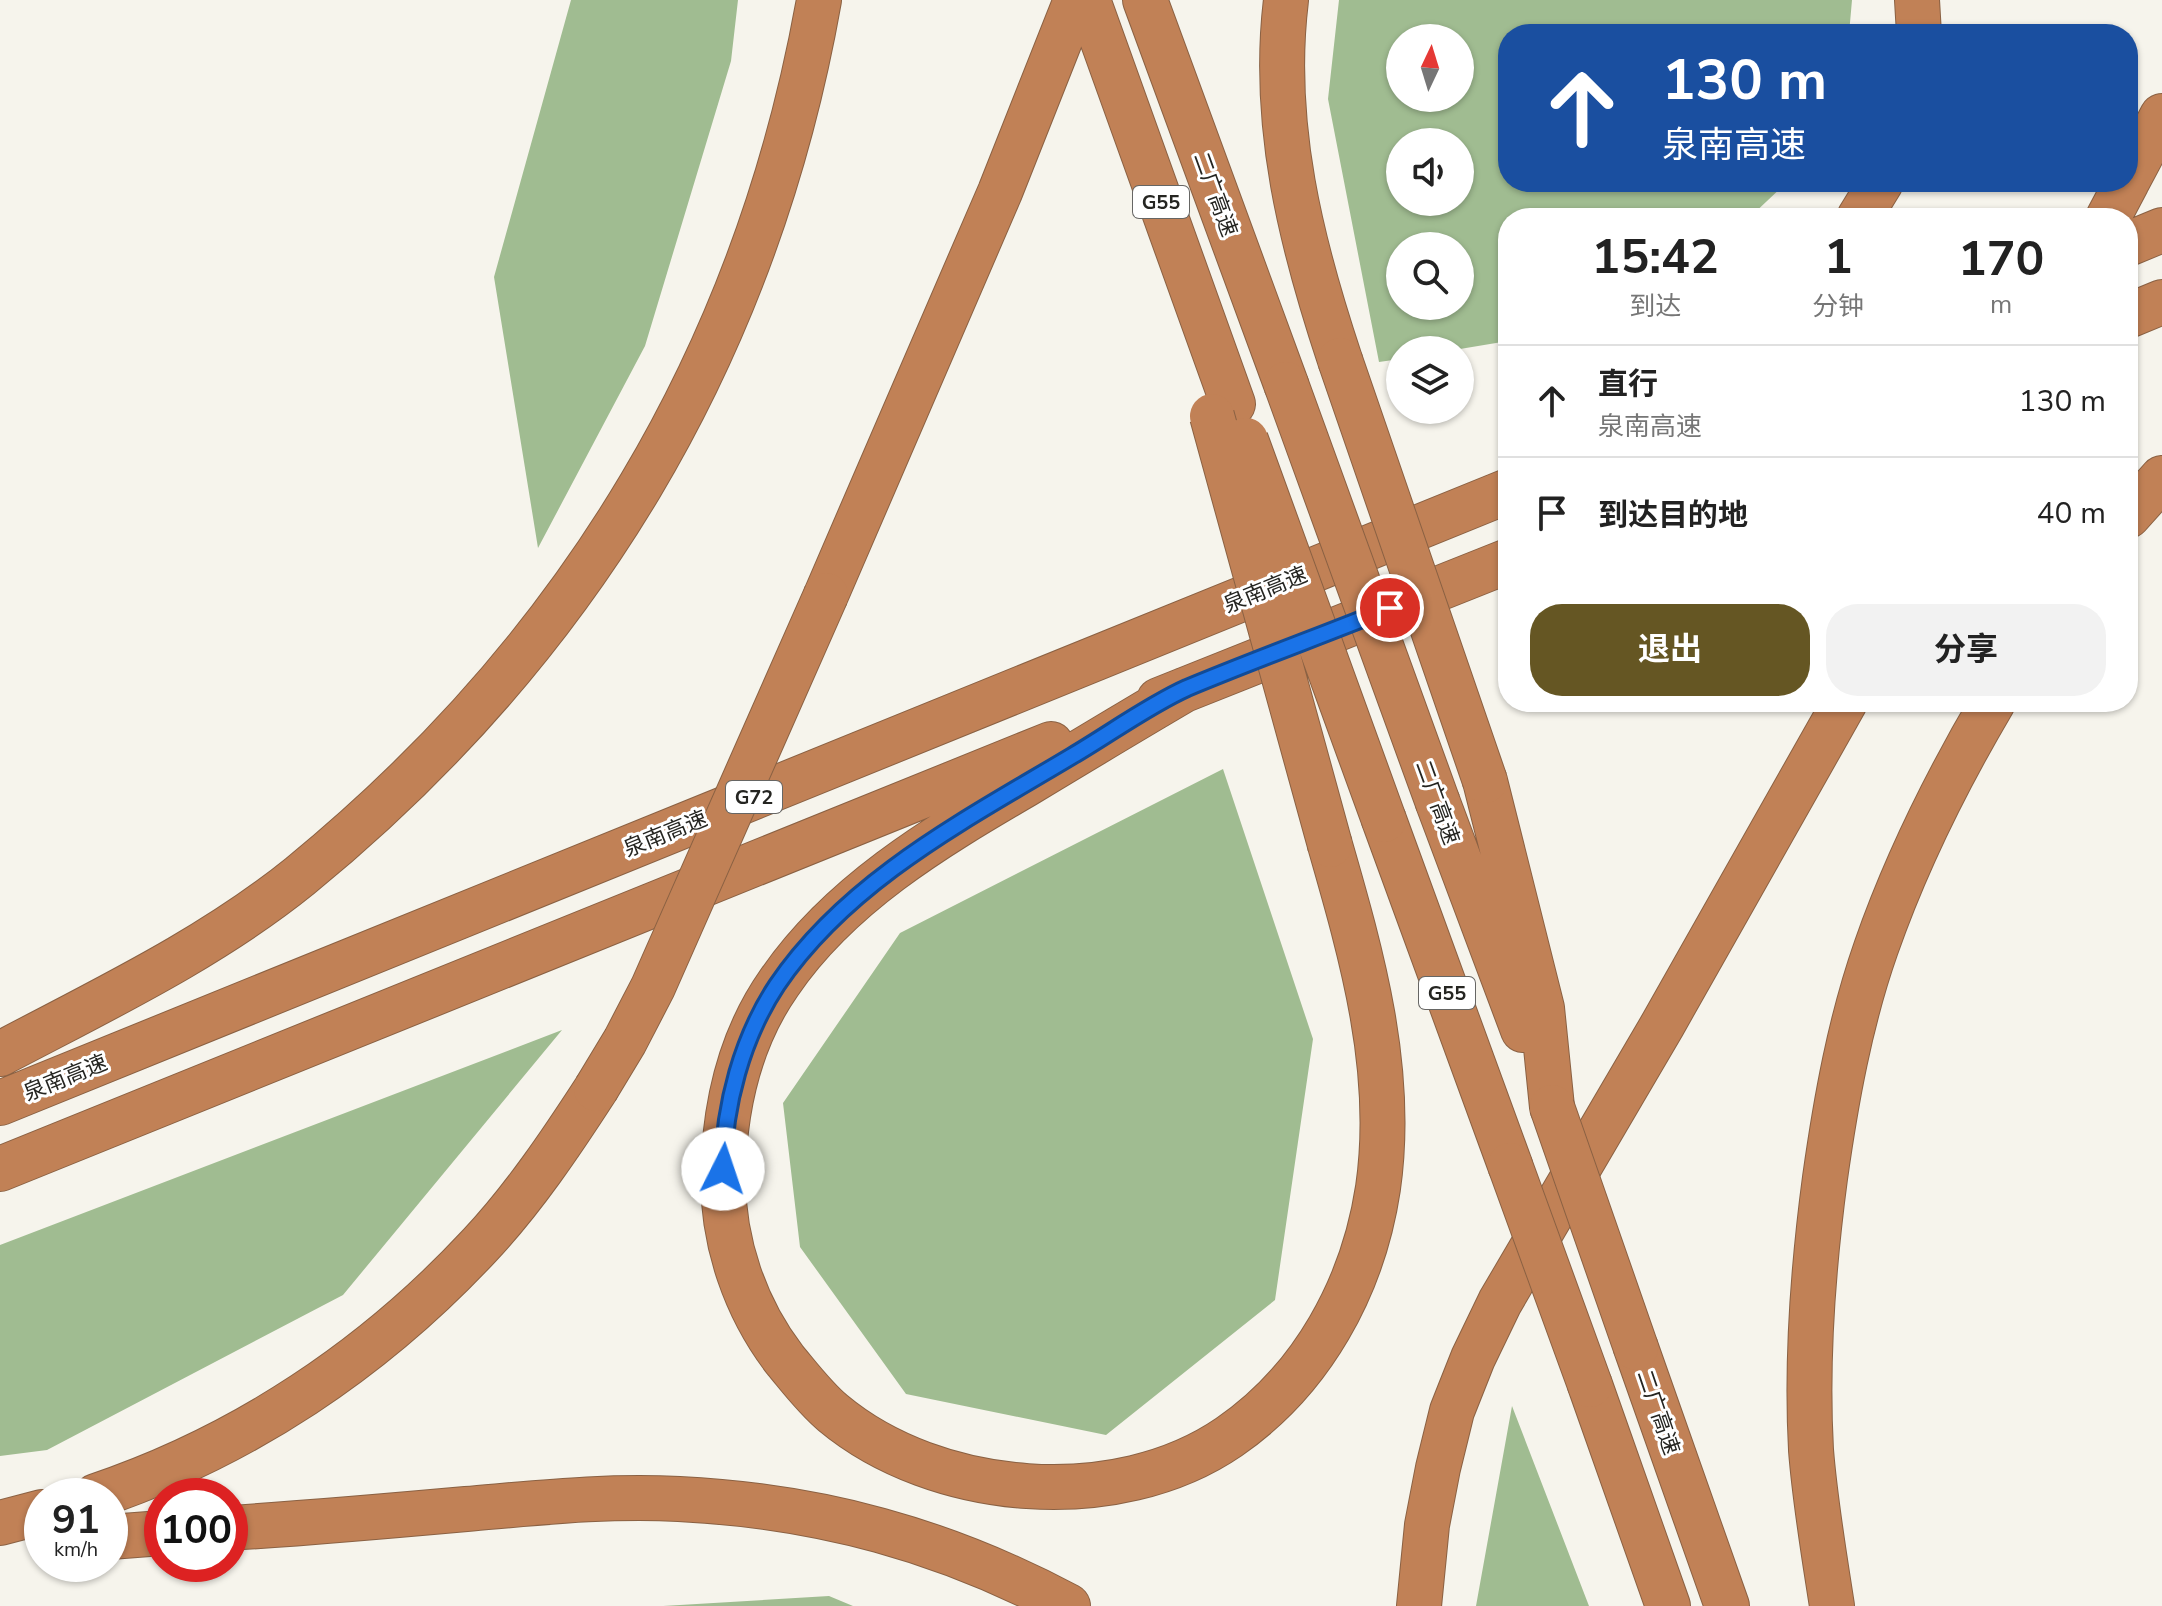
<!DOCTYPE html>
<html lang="zh">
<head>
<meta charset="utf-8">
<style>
  body { margin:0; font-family:"Nunito Sans","Noto Sans SC",sans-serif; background:#f2f2f2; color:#222; height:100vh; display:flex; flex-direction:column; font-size:30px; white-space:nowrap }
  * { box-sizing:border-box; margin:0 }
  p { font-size:26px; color:#767676 }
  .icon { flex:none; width:44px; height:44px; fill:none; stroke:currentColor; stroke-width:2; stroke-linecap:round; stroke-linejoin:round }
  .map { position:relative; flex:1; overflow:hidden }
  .details { position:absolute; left:1498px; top:208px; width:640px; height:504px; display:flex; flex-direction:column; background:#fff; border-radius:32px; box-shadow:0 2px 6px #0004 }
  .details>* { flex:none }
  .guide { position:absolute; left:1498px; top:24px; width:640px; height:168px; border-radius:32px; box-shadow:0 2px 6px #0004; background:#1a4fa0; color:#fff; overflow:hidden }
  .needle { width:52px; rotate:4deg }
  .fabs { position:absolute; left:1386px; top:24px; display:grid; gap:16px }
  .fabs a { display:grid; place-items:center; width:88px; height:88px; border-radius:50%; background:#fff; box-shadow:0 2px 6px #0004; font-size:40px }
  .speed { position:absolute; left:24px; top:1478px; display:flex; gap:16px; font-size:40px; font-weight:700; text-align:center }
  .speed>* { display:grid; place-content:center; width:104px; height:104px; border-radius:50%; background:#fff; box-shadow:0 2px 6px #0004; line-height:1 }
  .speed small { font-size:20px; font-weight:400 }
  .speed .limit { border:12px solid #d22; background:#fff; color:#111 }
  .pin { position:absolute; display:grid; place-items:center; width:68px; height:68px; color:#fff; margin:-34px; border:4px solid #fff; border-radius:50%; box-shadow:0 2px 8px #0007 }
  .me { position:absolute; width:88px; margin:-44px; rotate:4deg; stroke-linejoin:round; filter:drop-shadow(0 0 6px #0008) }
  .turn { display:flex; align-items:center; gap:28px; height:168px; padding:0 32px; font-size:36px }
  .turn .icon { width:104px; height:104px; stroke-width:2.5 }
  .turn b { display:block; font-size:56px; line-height:68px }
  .eta { display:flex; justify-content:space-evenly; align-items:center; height:136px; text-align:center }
  .eta b { font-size:48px; font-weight:700; line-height:56px }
  .action { display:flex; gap:16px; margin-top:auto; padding:16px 32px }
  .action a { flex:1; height:92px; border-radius:32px; background:#655623; color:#fff; font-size:32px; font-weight:700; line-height:92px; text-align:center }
  .action a+a { background:#f2f2f2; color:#222 }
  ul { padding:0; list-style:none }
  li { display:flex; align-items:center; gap:24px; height:112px; padding:0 32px; border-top:2px solid #e0e0e0 }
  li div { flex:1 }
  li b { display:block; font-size:30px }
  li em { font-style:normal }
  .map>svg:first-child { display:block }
</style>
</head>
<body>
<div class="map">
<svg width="2162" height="1606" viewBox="0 0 2162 1606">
  <rect width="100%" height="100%" fill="#f6f4ec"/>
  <path fill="#a0bc91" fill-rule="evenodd" d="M 571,0 L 738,0 L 731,61 L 645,346 L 538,548 L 494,277 Z
    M 1339,0 L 1852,0 L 1849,34 L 1508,34 L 1508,182 L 1787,182 L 1749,218 L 1508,218 L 1508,341 L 1454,350 L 1400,350 L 1400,359 L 1379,362 L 1328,99 ZM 1400,38 L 1460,38 L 1460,98 L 1400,98 ZM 1400,142 L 1460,142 L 1460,202 L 1400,202 ZM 1400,246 L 1460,246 L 1460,306 L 1400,306 Z
    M 1223,769 L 1313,1039 L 1275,1300 L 1106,1435 L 906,1394 L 800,1247 L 783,1103 L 900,933 Z
    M 562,1030 L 343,1295 L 47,1450 L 0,1456 L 0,1245 Z
    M 1512,1406 L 1589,1606 L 1476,1606 Z
    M 829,1596 L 853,1606 L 663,1606 Z"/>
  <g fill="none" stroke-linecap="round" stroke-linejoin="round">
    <g stroke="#8a6143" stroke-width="46">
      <path id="motorway" d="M 1088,0 L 1233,404
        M 1145,0 L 1286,384
        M 1286,0 C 1271,124 1301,243 1340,360
        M 1917,0 L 1919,34
        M 2128,180 L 2162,116
        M 1859,218 L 1881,182
        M 2108,218 L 2127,182
        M 2128,244 L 2162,230
        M 2128,316 L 2162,302
        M 2128,516 L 2162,478
        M 826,595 L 1000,192 L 1076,0
        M 1184,690 C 1131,721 1078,753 1025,785 C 934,838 839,895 779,983 C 739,1040 724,1110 723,1178 C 723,1243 745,1308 785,1360 C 800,1378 815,1398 833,1413 C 936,1499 1117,1514 1229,1437 C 1312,1380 1363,1287 1378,1188 C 1395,1071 1362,956 1330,845
        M 1159,700 L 1508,561
        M 1485,781 L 1542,1008 L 1552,1107
        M 1438,803 L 1523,1030
        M 1384,820 L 1510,1165
        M 0,1054 C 102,1000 210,949 300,876 C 579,648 756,355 819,0
        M 0,1103 L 1508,491
        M 0,1169 L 1051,744
        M 1636,1348 L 1727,1606
        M 1590,1385 L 1668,1606
        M 96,1496 C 244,1446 374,1359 480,1245 C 524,1198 561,1143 596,1089
        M 0,1523 L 42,1512
        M 230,1528 C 309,1523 388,1516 466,1509 C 537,1503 608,1495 679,1499 C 820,1506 944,1540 1068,1606
        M 110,1537 L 162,1533
        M 1419,1606 L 1427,1525 L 1438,1468 L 1452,1411 L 1473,1358 L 1500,1302 L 1663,1024 L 1845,702
        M 1832,1606 C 1824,1554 1815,1502 1811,1450 C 1806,1359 1813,1268 1825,1178 C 1836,1100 1850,1022 1876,948 C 1906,862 1947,780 1993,702"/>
    </g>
    <use href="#motorway" stroke="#c18156" stroke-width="44"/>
    <g stroke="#8a6143" stroke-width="46" stroke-linecap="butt">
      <path id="motorway-bridge" d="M 1340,360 L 1485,781
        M 1286,384 L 1438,803
        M 1212,416 L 1330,845
        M 1246,440 L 1384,820
        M 596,1089 L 625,1041 L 653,987 L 826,595
        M 1552,1107 L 1636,1348
        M 1510,1165 L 1590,1385"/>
    </g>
    <use href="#motorway-bridge" stroke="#c18156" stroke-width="44"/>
  </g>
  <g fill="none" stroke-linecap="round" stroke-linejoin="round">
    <g stroke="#114b97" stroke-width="20">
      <path id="route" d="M 723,1169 C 724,1105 742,1038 777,985 C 848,880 967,819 1072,756 C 1108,735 1149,705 1187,688 C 1254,660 1323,635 1390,608"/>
    </g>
    <use href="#route" stroke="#1a73e8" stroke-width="14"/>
  </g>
  <g text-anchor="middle" stroke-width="6" stroke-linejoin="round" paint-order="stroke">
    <g fill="#fff" stroke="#666664" stroke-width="2">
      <rect x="1133" y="186" width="56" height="32" rx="6"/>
      <rect x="726" y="781" width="56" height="32" rx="6"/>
      <rect x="1419" y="977" width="56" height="32" rx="6"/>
    </g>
    <g font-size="20" font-weight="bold" fill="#252521">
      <text x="1161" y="209">G55</text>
      <text x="754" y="804">G72</text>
      <text x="1447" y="1000">G55</text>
    </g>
    <g font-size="22" fill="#252521" stroke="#fff">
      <text transform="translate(1216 194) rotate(70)" y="8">二广高速</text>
      <text transform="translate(1265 589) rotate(-22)" y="8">泉南高速</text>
      <text transform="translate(1438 802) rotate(70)" y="8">二广高速</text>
      <text transform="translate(665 833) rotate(-22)" y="8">泉南高速</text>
      <text transform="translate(65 1077) rotate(-22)" y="8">泉南高速</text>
      <text transform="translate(1659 1412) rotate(71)" y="8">二广高速</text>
    </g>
  </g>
</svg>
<div class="fabs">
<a><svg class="needle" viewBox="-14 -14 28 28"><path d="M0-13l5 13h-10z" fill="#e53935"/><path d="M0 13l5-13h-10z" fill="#767676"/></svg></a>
<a><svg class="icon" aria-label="sound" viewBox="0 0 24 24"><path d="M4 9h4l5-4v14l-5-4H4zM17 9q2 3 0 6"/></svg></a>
<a><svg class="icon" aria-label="search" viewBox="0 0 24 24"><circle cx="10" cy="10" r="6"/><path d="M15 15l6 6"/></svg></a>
<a><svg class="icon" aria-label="layers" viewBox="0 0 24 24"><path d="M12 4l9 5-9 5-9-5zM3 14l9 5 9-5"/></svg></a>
</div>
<div class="speed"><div>91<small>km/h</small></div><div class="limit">100</div></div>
<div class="pin" style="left:1390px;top:608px;background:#d93025"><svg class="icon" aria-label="arrive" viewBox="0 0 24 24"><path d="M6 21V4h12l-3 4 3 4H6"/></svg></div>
<svg class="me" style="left:723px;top:1169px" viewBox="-20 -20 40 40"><circle r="19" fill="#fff"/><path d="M0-13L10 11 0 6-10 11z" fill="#1a73e8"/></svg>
<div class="guide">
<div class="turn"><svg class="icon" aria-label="ahead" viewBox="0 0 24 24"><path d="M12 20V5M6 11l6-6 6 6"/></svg><div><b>130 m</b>泉南高速</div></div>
</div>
<section class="details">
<div class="eta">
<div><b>15:42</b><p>到达</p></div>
<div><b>1</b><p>分钟</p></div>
<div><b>170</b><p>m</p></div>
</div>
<ul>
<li><svg class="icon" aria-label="ahead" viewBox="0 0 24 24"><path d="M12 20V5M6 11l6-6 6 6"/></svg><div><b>直行</b><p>泉南高速</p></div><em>130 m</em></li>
<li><svg class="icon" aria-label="arrive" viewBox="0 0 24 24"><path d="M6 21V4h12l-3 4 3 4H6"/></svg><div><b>到达目的地</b></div><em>40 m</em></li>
</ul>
<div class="action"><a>退出</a><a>分享</a></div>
</section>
</div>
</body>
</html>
